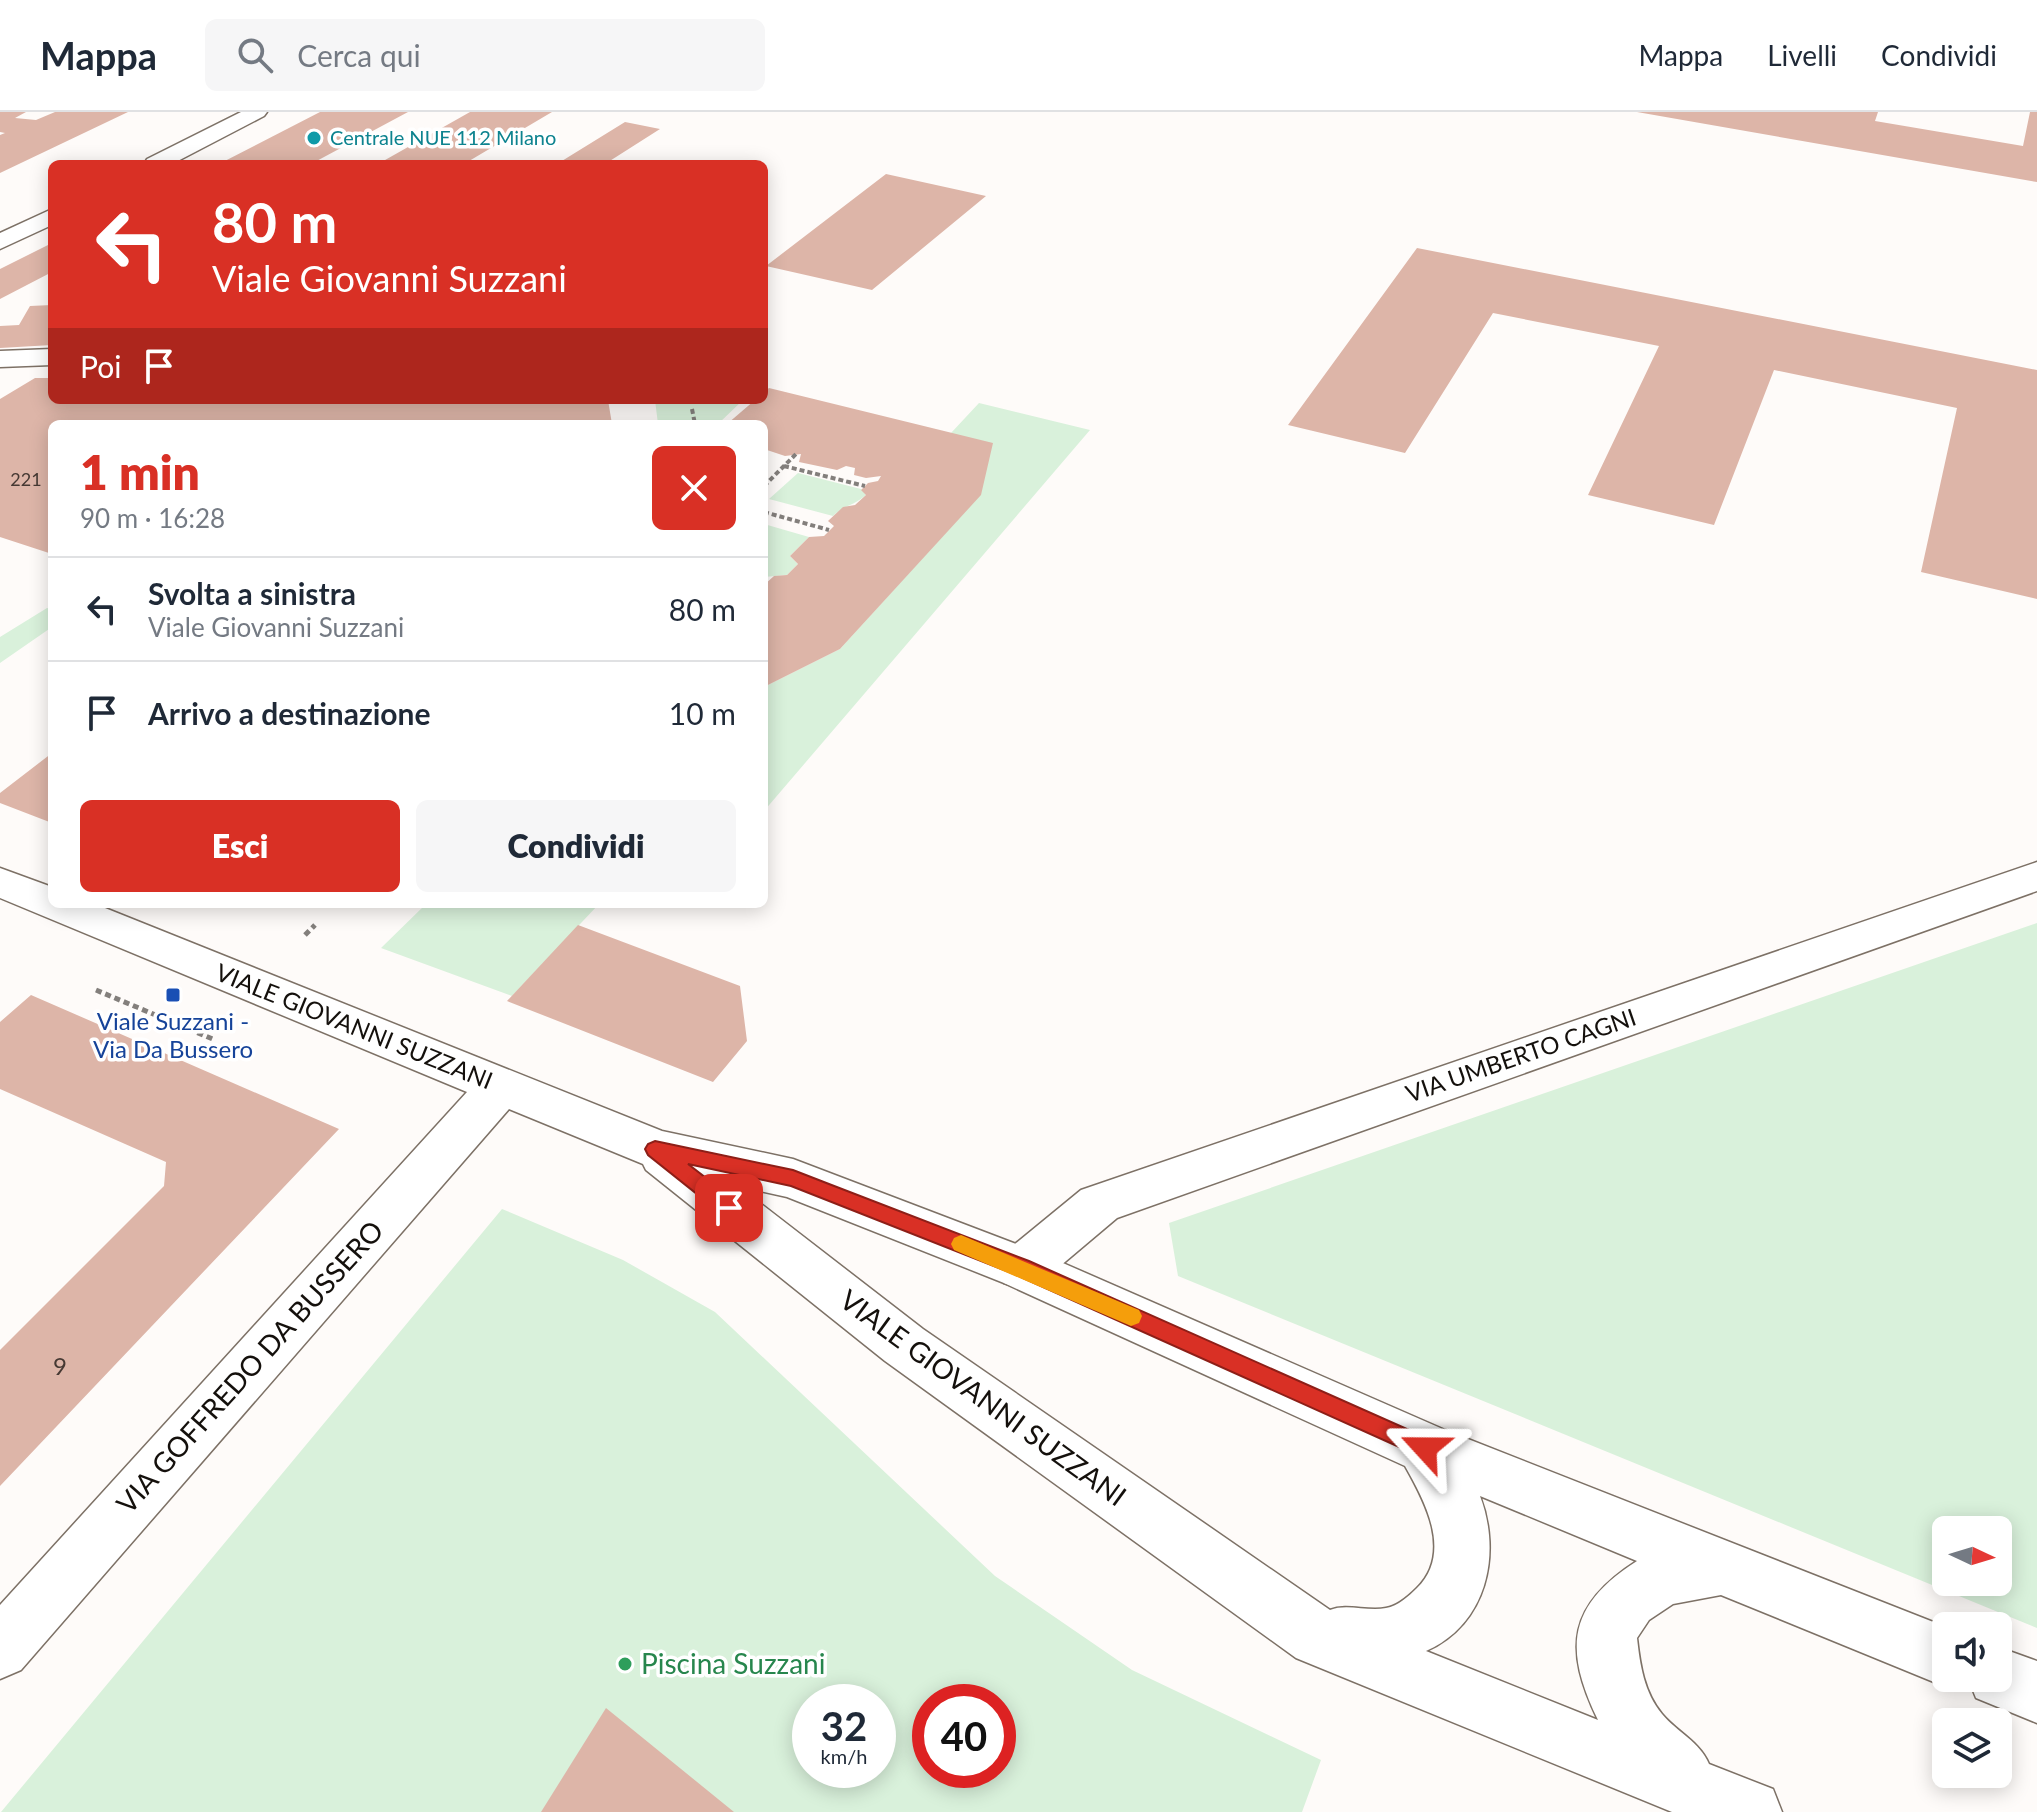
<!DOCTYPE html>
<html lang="it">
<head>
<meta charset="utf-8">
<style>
  body { margin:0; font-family:Lato,sans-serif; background:#f6f6f7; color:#1f2937; height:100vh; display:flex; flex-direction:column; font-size:30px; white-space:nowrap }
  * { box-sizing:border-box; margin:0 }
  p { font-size:26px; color:#747a83 }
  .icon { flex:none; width:44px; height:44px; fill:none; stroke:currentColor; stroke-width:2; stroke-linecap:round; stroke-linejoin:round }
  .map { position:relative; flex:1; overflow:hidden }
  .panel { position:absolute; left:48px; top:308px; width:720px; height:488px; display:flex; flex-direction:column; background:#fff; border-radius:12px; box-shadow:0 4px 20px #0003 }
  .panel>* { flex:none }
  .banner { position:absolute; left:48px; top:48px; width:720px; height:244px; border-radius:12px; box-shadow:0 4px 20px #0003; background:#d93025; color:#fff; overflow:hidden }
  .needle { width:52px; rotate:94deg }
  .fabs { position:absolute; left:1932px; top:1404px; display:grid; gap:16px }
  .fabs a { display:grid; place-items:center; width:80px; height:80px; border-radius:12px; background:#fff; box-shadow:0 4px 20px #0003; font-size:40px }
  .speed { position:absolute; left:792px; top:1572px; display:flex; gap:16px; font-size:40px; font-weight:700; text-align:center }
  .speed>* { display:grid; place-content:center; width:104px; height:104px; border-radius:50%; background:#fff; box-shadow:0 4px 20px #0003; line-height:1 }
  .speed small { font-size:20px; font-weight:400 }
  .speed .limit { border:12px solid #d22; background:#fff; color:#111 }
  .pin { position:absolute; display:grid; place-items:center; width:68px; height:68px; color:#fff; margin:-34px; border-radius:16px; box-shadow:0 4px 12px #0006 }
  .me { position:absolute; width:88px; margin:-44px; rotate:294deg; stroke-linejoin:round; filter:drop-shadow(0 0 6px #0008) }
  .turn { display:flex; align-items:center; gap:28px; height:168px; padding:0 32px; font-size:36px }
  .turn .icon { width:104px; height:104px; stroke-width:2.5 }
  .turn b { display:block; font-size:56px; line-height:68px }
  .then { display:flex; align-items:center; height:76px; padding:0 32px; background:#0003; gap:16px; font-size:30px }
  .round { display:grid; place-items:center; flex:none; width:84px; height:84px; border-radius:12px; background:#f6f6f7 }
  .head { display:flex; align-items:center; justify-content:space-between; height:136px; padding:0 32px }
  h1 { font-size:48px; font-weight:800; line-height:60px; color:#d93025 }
  .primary-button { display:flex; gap:16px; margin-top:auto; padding:16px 32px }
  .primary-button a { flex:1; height:92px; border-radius:12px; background:#d93025; color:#fff; font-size:32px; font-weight:800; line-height:92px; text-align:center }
  .primary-button a+a { background:#f6f6f7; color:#1f2937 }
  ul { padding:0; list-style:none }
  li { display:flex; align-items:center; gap:24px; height:104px; padding:0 32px; border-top:2px solid #e0e1e3 }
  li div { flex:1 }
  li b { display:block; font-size:30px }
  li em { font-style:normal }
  header { display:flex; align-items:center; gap:48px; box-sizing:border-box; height:112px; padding:0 40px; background:#fff; border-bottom:2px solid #e0e1e3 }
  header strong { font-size:38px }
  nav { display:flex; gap:44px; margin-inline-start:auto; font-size:28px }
  .search { width:560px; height:72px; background:#f6f6f7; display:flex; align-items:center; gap:20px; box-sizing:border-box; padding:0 28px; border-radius:12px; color:#747a83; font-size:30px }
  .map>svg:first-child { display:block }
</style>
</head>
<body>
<header>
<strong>Mappa</strong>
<div class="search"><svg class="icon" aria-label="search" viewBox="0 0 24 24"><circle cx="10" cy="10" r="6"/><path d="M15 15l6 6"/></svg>Cerca qui</div>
<nav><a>Mappa</a><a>Livelli</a><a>Condividi</a></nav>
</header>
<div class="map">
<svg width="2037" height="1700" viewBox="0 0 2037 1700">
  <rect width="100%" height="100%" fill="#fefbf9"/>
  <path fill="#d9f1db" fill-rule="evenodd" d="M 655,288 L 743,288 L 718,312 L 658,312 Z
    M 979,291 L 1090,318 L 764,699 L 764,575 L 840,537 L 980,383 L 951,321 Z
    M 798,361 L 861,377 L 866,383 C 855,393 843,394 833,404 L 769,387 Z
    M 764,412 L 809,425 L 790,444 L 798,452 L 787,463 L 764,465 Z
    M 47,496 L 52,497 L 52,515 L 0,551 L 0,525 Z
    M 426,792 L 599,792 L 512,884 L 381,836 Z
    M 2037,811 L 2037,1516 L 1178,1164 L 1169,1111 ZM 1946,1418 L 1998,1418 L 1998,1470 L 1946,1470 Z
    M 502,1097 L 623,1148 L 715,1200 L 995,1464 L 1132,1558 L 1321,1648 L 1302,1700 L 1,1700 ZM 810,1590 L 878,1590 L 878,1658 L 810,1658 ZM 930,1590 L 998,1590 L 998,1658 L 930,1658 Z"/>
  <path fill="#ddb5a8" d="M 0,0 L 26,0 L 15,6 L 36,8 L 55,0 L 128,0 L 0,61 L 0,23 L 5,21 L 0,20 Z
    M 320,0 L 408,0 L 311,52 L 219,52 Z
    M 470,0 L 552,0 L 464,52 L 378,52 Z
    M 1637,0 L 1878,0 L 1875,9 L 2023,34 L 2030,0 L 2037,0 L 2037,70 Z
    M 625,10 L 660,17 L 605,52 L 557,52 Z
    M 886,62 L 986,84 L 872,178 L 766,154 Z
    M 48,133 L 52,134 L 52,160 L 0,187 L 0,157 Z
    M 1417,136 L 2037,258 L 2037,487 L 1921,460 L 1957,296 L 1774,258 L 1714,413 L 1588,383 L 1659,234 L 1493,201 L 1405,341 L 1288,313 Z
    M 52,193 L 52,233 L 0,236 L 0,214 L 19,213 L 30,194 Z
    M 35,266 L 52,266 L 52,288 L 608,288 L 612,312 L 52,312 L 52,442 L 0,425 L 0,287 Z
    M 769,276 L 993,331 L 981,383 L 840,537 L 764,575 L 764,484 L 767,481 L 764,473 L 774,464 L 787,463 L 798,452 L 790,444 L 809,425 L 824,424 L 834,414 L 828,409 L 843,395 L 855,393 L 866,383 L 861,378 L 868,371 L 878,369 L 881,364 L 866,366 L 854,363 L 855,356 L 846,354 L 837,358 L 799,350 L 801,342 L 785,344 L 764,337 L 764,312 L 727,312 L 755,288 L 764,288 L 764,280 Z
    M 52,641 L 52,711 L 0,691 L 0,681 Z
    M 578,813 L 740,874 L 747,929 L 713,970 L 507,889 Z
    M 31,883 L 339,1017 L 0,1374 L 0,1238 L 164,1074 L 166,1050 L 0,977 L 0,910 Z
    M 606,1596 L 734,1700 L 541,1700 Z"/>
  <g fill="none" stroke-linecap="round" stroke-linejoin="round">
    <g stroke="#7d7166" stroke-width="3">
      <path id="service" d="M 241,0 L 267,0 L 264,4 L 172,52 L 144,52 L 147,47 Z
        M 52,97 L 52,113 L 0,137 L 0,121 Z
        M 52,237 L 52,253 L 0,255 L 0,239 Z"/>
    </g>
    <g stroke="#7d7166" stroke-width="3">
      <path id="minor" d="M 2037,750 L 2037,779 L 1117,1106 L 1040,1171 L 1022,1177 L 1004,1171 L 996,1156 L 1004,1141 L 1081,1078 Z"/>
    </g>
    <g stroke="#7d7166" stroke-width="3">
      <path id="tertiary" d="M 0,756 L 52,775 L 52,792 L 95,792 L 662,1019 L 793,1047 L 1040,1141 L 1445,1318 L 1946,1515 L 1946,1566 L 1967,1566 L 1946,1575 L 1721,1483 L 1673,1492 L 1649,1508 L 1637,1526 C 1640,1553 1644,1580 1662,1602 C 1677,1620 1700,1630 1709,1652 L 1773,1677 L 1782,1700 L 1672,1700 L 1296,1546 L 885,1249 L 646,1058 L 643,1052 L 509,997 L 21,1558 L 0,1567 L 0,1493 L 467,980 L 0,786 ZM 738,1074 L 787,1085 L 1004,1171 L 1405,1354 C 1425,1389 1453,1441 1417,1476 C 1409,1484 1398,1494 1386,1496 C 1368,1500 1347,1491 1330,1498 L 923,1217 ZM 1480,1384 L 1637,1449 C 1568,1493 1563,1536 1598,1608 L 1426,1539 C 1487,1512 1502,1442 1480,1384 Z
        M 1998,1535 L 2037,1549 L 2037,1611 L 1976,1586 L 1968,1566 L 1998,1566 Z"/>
    </g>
    <path stroke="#837f7c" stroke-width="4" stroke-dasharray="5 3" stroke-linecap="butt" d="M 692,297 L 695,312
      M 784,354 L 865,374
      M 764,374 L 797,341
      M 764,400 L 829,418"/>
    <path stroke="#837f7c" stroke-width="5" stroke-dasharray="6 4" stroke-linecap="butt" d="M 305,823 L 315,813
      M 96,878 L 215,928"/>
    <use href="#service" fill="#fff" fill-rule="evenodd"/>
    <use href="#minor" fill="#fff" fill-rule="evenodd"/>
    <use href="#tertiary" fill="#fff" fill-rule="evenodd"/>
  </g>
  <path fill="#d93025" stroke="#8d1f18" stroke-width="2" d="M 655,1029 L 793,1058 L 829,1072 L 1029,1149 L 1434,1329 L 1437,1336 L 1434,1343 L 1425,1346 L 1417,1343 L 1014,1162 L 791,1074 L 688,1052 L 737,1090 L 740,1096 L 737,1102 L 729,1104 L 722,1102 L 648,1043 L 645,1037 L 648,1032 Z"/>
  <path fill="#f59e0b" d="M 961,1123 L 1139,1198 L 1142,1204 L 1139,1211 L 1131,1214 L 954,1138 L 951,1132 L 954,1126 Z"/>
  <circle fill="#0f9aa8" stroke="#fff" stroke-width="3" cx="314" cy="26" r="8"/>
  <rect fill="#1a4fb4" stroke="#fff" stroke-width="3" x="165" y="875" width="16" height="16" rx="4"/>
  <circle fill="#2e9e5b" stroke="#fff" stroke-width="3" cx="625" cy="1552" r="8"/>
  <g text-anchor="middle" stroke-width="7" stroke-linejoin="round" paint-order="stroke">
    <g font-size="18" fill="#463933">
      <text x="26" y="374">221</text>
    </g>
    <g font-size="20" fill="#0d838f" stroke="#fff" text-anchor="start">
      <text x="330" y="33">Centrale NUE 112 Milano</text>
    </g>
    <g font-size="24" fill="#164399" stroke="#fff">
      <text x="173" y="918">Viale Suzzani -<tspan x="173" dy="28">Via Da Bussero</tspan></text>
    </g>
    <g font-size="24" fill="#14100c" stroke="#fff">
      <text transform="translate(354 915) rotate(22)" y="8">VIALE GIOVANNI SUZZANI</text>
      <text transform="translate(1521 944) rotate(-19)" y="8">VIA UMBERTO CAGNI</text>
    </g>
    <g font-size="24" fill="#463933">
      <text x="60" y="1263">9</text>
    </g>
    <g font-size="28" fill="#14100c" stroke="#fff">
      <text transform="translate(250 1255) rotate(-48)" y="10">VIA GOFFREDO DA BUSSERO</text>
      <text transform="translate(983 1286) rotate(36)" y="10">VIALE GIOVANNI SUZZANI</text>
    </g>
    <g font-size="28" fill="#27864d" stroke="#fff" text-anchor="start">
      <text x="641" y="1562">Piscina Suzzani</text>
    </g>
  </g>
</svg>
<div class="fabs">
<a><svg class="needle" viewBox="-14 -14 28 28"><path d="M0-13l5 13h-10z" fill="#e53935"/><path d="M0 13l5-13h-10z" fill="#747a83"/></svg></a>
<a><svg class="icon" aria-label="sound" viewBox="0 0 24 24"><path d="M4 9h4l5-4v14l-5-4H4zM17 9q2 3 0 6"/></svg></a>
<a><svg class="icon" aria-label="layers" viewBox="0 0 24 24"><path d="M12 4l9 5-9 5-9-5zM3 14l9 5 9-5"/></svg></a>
</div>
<div class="speed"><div>32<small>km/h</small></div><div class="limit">40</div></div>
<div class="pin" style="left:729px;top:1096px;background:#d93025"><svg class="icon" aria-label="arrive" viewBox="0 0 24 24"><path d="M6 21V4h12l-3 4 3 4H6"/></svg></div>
<svg class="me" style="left:1425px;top:1336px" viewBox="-20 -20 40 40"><path d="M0-17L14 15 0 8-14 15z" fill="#d93025" stroke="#fff" stroke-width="4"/></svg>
<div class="banner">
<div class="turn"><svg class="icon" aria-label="left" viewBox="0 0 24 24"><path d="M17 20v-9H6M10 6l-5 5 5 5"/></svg><div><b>80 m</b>Viale Giovanni Suzzani</div></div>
<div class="then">Poi<svg class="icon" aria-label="arrive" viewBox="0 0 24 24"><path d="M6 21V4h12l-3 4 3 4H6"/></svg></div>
</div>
<section class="panel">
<div class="head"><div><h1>1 min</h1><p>90 m · 16:28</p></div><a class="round" style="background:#d93025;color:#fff"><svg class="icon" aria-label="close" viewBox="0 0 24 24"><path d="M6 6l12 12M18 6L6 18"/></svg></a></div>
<ul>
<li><svg class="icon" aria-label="left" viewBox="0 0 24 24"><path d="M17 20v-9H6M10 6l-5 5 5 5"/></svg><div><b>Svolta a sinistra</b><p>Viale Giovanni Suzzani</p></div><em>80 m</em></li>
<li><svg class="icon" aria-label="arrive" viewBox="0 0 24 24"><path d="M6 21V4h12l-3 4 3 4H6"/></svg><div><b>Arrivo a destinazione</b></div><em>10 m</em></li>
</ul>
<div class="primary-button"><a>Esci</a><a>Condividi</a></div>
</section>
</div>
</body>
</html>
